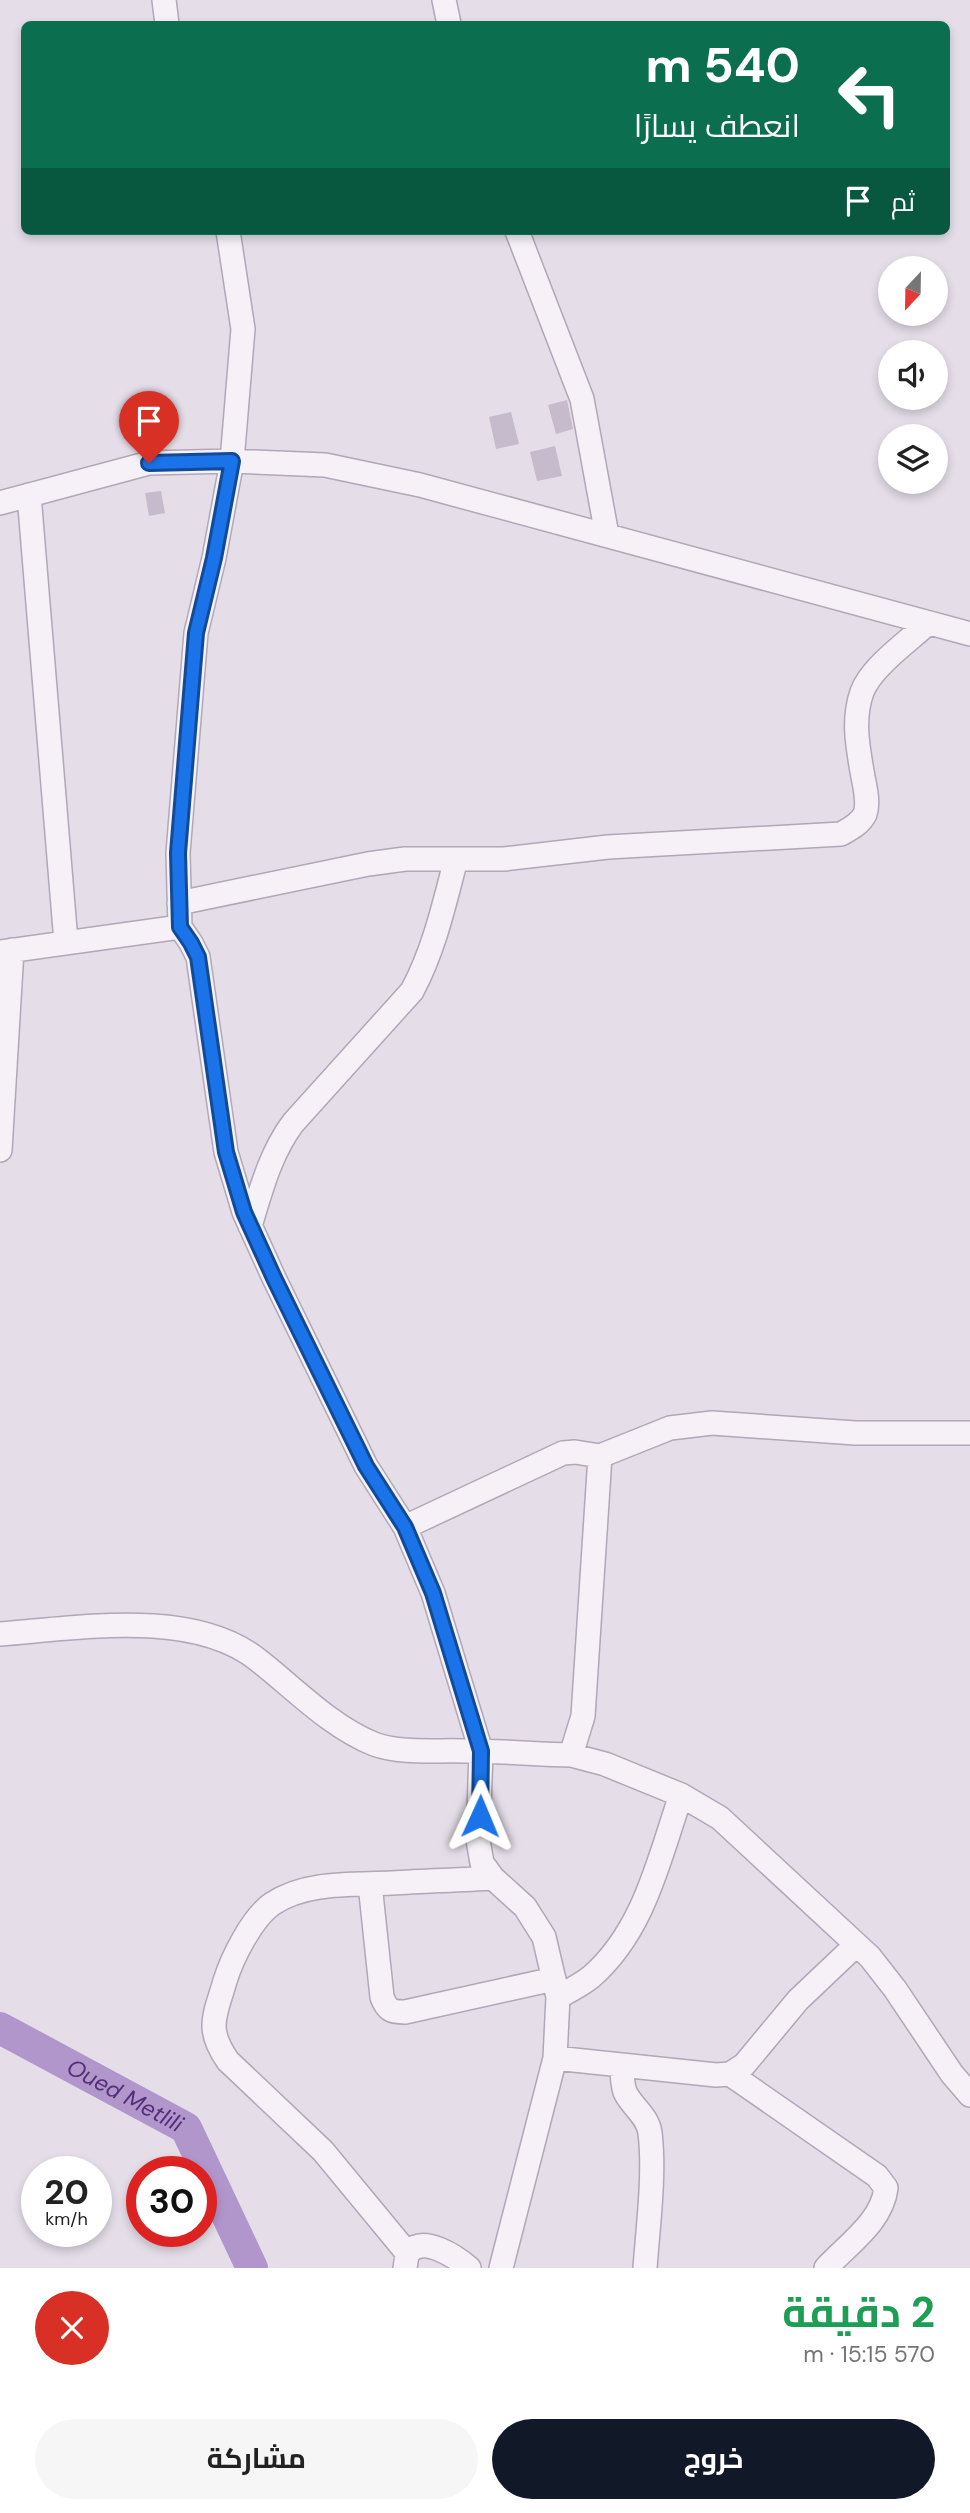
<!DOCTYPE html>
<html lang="ar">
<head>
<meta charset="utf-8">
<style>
  body { margin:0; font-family:"DM Sans",Cairo,sans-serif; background:#f6f6f6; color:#222; direction:rtl; height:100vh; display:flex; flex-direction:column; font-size:26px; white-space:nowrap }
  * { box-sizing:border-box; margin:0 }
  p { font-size:23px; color:#767676 }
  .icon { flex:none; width:38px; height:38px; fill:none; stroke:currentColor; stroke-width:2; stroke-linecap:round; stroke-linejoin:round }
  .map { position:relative; height:2268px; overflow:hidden; direction:ltr }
  .panel { display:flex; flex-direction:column; background:#fff; flex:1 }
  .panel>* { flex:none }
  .top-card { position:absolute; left:21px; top:21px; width:929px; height:214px; border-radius:10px; box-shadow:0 4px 10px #0003; direction:rtl; background:#0b6e4f; color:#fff; overflow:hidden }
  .needle { width:46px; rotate:202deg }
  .controls { position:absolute; left:878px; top:256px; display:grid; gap:14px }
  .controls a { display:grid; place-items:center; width:70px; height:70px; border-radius:50%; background:#fff; box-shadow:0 4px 10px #0003; font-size:35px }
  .speed { position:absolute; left:21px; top:2156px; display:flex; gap:14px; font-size:35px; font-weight:700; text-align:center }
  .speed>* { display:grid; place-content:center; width:91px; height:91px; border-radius:50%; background:#fff; box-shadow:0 4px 10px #0003; line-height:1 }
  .speed small { font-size:18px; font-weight:400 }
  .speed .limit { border:10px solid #d22; background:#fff; color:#111 }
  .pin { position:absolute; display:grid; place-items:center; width:60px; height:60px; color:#fff; margin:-72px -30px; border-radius:50% 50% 50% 0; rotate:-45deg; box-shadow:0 0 7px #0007 }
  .pin .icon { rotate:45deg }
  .me { position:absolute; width:77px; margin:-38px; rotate:1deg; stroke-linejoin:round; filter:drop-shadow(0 0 5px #0008) }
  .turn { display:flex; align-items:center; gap:24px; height:147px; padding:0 35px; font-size:32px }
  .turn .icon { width:91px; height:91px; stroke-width:2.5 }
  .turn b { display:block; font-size:49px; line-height:60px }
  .then { display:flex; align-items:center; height:66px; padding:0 35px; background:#0003; gap:14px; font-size:26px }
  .round { display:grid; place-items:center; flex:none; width:74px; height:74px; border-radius:37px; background:#f6f6f6 }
  .summary { display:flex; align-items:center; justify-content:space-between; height:119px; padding:0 35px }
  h1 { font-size:42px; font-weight:700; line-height:52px; color:#1e9e55 }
  .cta { display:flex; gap:14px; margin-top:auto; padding:14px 35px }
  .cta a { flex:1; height:80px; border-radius:42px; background:#111827; color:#fff; font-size:28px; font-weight:700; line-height:80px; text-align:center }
  .cta a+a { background:#f6f6f6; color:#222 }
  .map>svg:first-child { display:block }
</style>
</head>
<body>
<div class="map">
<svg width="970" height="2268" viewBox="0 0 970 2268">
  <rect width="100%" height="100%" fill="#e5dee9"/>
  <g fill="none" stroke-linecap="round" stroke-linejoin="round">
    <path stroke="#b196cc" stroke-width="32" id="s1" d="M 0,2028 L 186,2128 L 252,2268"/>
  </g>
  <path fill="#c5bbcc" d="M 567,400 L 573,429 L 556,434 L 548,405 Z
    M 511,412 L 519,444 L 496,449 L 489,417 Z
    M 555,446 L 562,476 L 537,481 L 530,452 Z
    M 161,491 L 165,513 L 149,516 L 145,493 Z"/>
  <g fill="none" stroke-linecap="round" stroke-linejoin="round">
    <g stroke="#b1a7b7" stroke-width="26">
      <path id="minor" d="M 164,0 L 167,24
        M 444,0 L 449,24
        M 228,231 L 243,329 L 232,461 L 214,558 L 196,633 L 178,853 L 180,927 L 191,943 L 198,957 L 226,1152 L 244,1212 L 274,1278 L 366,1466 L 405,1527 L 433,1593 L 481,1751 L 478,1840 L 482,1863 L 493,1878 L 525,1907 L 544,1937 L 558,1997 L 555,2058 L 501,2268
        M 517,231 L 582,399 L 607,535
        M 29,495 L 66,942
        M 0,503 L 149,463 L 232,461 L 325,465 L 420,485 L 970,634
        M 179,903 L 368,864 L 405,859 L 504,859 L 608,847 L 841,834 C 850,829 860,824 865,814 C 869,803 865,787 863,777 C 858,748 852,720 862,692 C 871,667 909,641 928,623
        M 0,952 L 180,927
        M 0,1150 L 12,950
        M 250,1226 C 261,1190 270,1154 293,1123 L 412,991 C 434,950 444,905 456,859
        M 405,1527 L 563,1453 L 575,1452 L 600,1456
        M 0,1634 C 79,1628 193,1608 258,1660 C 294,1688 331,1727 374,1744 C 401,1754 436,1750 464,1751 C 500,1751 535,1754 571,1755 L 583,1716 L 600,1456 L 670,1428 L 712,1423 L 855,1433 L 970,1433
        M 571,1755 L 605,1764 L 681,1795 L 720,1818 L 870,1957 L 895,1989 L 952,2074 L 970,2095
        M 370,1884 L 382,1997 C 387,2010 391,2012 405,2012 L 554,1979
        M 558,1997 C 569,1991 581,1985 591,1977 C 644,1931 659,1859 681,1795
        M 555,2058 L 716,2075 L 730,2074 L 744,2065 L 798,2000 L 856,1945
        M 622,2065 C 622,2075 622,2083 625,2092 C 632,2107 648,2116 650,2133 C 655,2173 648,2227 645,2268
        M 730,2074 L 877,2176 L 886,2188 C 882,2222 848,2244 826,2268
        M 408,2254 L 323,2151 L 228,2061 C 205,2028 215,2016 225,1981 C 232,1958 252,1918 272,1904 C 306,1881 353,1885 392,1883 C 426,1881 460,1880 493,1878
        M 405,2268 C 406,2263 406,2256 409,2252 C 424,2235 456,2257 469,2268"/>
    </g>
    <use href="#minor" stroke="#f5f1f7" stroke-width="23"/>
  </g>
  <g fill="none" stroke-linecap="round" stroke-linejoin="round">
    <g stroke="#114b97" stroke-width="18">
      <path id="route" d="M 149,463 L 232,461 L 214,558 L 196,633 L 178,853 L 180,927 L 191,943 L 198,957 L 226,1152 L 244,1212 L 274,1278 L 366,1466 L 405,1527 L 433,1593 L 481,1751 L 480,1816"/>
    </g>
    <use href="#route" stroke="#1a73e8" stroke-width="12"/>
  </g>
  <g text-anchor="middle" stroke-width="6" stroke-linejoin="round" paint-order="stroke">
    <g font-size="23" font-style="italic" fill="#552d79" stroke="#f3eef7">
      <text dy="8" stroke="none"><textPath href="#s1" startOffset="142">Oued Metlili</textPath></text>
    </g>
  </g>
</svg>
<div class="controls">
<a><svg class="needle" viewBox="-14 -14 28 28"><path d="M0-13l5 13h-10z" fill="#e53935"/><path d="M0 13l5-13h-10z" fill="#767676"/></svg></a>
<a><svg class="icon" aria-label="sound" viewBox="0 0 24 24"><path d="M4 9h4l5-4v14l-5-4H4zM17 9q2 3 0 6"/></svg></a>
<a><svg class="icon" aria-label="layers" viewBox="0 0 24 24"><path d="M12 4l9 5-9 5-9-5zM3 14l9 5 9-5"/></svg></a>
</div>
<div class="speed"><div>20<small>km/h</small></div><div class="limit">30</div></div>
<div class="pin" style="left:149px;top:463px;background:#d93025"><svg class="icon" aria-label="arrive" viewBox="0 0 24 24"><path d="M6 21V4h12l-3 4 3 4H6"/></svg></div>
<svg class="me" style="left:480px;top:1816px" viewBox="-20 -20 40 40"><path d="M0-17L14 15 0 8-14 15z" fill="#1a73e8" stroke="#fff" stroke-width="4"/></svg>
<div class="top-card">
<div class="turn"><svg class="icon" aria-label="left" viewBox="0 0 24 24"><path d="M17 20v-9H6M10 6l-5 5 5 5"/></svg><div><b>540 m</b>انعطف يسارًا</div></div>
<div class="then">ثم<svg class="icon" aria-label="arrive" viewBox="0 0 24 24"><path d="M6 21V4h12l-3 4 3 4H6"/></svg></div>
</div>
</div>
<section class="panel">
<div class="summary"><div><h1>2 دقيقة</h1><p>570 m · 15:15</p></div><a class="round" style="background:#d93025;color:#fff"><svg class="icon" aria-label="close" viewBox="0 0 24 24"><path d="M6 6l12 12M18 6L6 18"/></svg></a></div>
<div class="cta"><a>خروج</a><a>مشاركة</a></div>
</section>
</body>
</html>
